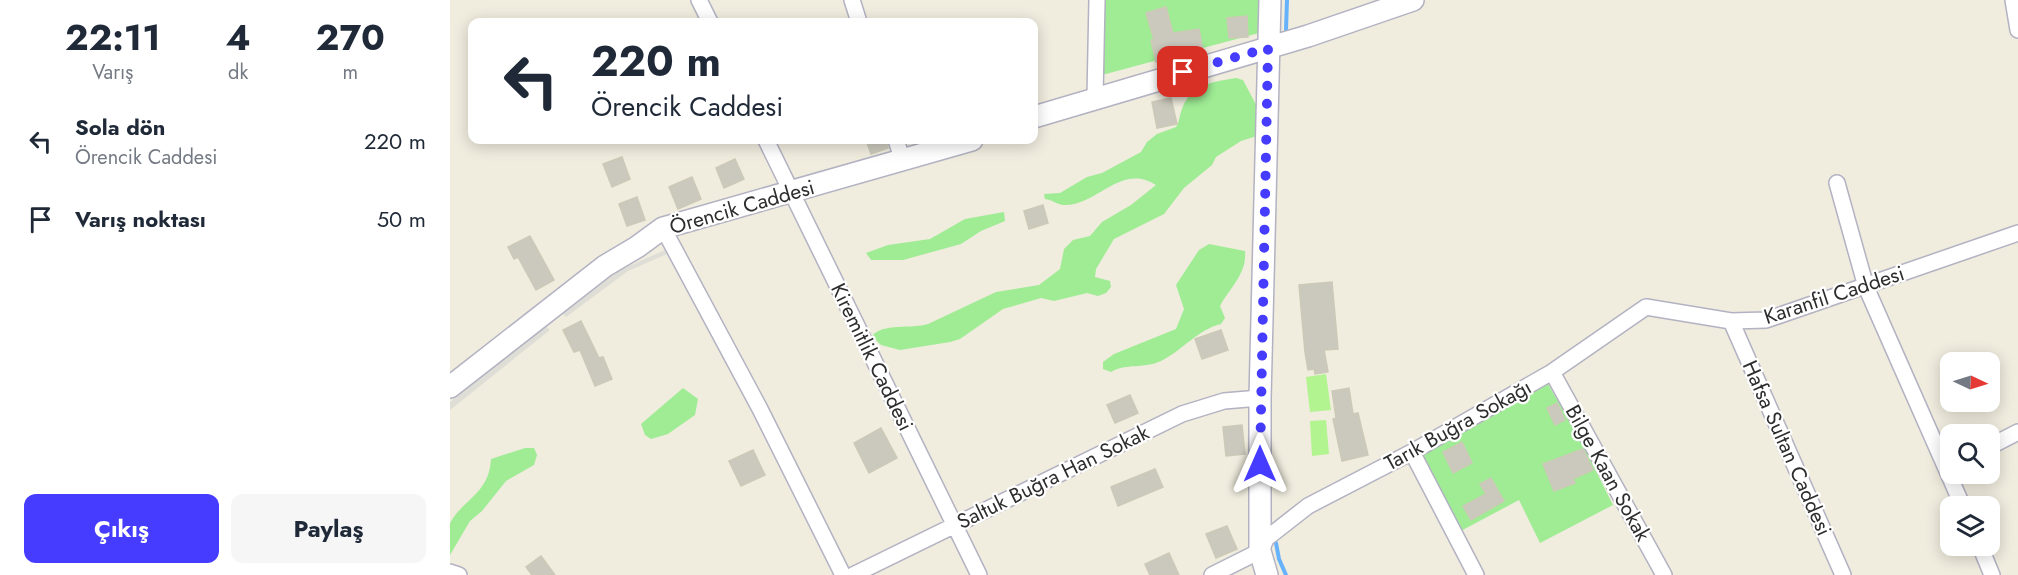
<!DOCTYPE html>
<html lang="tr">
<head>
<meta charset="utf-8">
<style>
  body { margin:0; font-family:Jost,sans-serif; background:#f6f6f7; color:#1f2937; height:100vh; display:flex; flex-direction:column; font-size:22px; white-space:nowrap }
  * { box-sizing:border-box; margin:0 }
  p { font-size:20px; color:#747a83 }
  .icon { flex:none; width:33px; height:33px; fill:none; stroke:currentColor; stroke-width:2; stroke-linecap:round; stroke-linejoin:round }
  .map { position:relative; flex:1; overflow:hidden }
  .sheet { display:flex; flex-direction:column; background:#fff; width:450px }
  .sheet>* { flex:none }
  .guide { position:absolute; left:18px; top:18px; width:570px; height:126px; border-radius:12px; box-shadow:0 3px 15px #0003; background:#fff; color:#1f2937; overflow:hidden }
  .needle { width:39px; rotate:94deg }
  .buttons { position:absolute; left:1490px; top:352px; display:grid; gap:12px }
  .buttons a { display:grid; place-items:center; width:60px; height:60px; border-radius:12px; background:#fff; box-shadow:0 3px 15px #0003; font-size:30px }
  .pin { position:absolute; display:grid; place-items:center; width:51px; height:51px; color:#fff; margin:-26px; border-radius:12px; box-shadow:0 3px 9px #0006 }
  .me { position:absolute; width:66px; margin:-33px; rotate:0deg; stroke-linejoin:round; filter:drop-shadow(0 0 4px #0008) }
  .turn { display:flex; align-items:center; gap:21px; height:126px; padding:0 24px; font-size:27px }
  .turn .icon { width:78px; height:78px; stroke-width:2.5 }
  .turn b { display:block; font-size:42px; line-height:51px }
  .eta { display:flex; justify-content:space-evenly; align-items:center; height:102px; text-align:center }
  .eta b { font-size:36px; font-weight:700; line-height:42px }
  .primary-button { display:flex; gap:12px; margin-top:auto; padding:12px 24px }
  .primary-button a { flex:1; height:69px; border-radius:12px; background:#453cff; color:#fff; font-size:24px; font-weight:700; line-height:69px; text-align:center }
  .primary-button a+a { background:#f6f6f7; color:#1f2937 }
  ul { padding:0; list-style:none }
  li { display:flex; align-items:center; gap:18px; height:78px; padding:0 24px }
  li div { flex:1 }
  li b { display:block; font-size:22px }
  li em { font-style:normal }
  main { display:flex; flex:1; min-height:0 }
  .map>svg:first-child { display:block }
</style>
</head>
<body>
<main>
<section class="sheet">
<div class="eta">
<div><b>22:11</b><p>Varış</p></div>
<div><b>4</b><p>dk</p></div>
<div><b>270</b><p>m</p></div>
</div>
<ul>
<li><svg class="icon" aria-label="left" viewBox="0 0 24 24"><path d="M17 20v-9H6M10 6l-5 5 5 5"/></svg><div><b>Sola dön</b><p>Örencik Caddesi</p></div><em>220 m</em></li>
<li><svg class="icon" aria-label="arrive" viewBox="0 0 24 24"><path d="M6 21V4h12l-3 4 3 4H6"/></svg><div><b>Varış noktası</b></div><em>50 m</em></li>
</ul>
<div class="primary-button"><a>Çıkış</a><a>Paylaş</a></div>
</section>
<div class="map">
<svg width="1568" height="575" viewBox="0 0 1568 575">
  <rect width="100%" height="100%" fill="#f0ecde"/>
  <path fill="#9fec95" d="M 654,0 L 810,0 L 809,33 L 652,75 Z
    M 786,78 L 793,80 L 811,114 L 807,136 L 791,141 L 766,157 L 762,165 L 734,188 L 714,214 L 664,239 L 646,269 L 645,277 L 660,281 L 661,287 L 656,293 L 648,296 L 637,293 L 604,301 L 591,298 L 553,309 L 510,339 L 500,342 L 450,350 L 431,345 L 422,336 C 432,323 462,329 478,324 L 546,292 L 589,285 L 610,269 L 614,249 L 623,240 L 640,236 L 652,222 L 681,205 L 706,185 C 672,163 649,203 617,205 C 609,206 603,200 595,199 L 594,194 L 610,193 L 637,177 L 652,173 L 691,152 L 697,142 L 707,134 L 726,127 C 730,121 729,116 732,109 C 741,84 762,82 786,78 Z
    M 554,212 L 555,221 L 531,231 L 511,244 L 453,260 L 421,260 L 416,253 L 438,245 L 480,239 L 515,219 Z
    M 759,244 L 795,251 C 797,274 780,287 770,306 L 775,318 L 771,324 C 747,330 733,350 711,361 C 694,369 676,363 661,372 L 653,369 L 653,362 L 664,354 L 726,329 L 734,309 L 726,285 L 749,250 Z
    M 1098,384 L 1129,437 L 1163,505 L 1090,543 L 1069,500 L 1007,533 L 969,456 Z
    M 233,388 L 248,399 L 245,415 L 218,434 L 201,439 L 195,435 L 191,424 Z
    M 75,448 L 84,448 L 87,455 L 84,465 L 56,481 L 32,511 L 20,521 L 0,555 L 0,523 C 14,498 39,494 41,459 Z"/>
  <path fill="#b2f490" d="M 876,374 L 881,410 L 860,412 L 856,377 Z
    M 876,420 L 879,454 L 862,456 L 860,421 Z"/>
  <path fill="#dfded6" d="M 215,250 L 217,254 L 178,271 L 116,317 L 113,314 L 170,270 Z
    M 95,326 L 100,330 L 0,410 L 0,402 Z"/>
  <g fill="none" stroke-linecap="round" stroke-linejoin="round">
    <path stroke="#67b2fc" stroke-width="4" d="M 836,30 L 837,0
      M 826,543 L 829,559 L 836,575"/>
  </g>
  <path fill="#cbc9bd" stroke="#ccc9b7" stroke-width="1.5" d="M 716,7 L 723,33 L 749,29 L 753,50 L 706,62 L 701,40 L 704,40 L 696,13 Z
    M 797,16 L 798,37 L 779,38 L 777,18 Z
    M 721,98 L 727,124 L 707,128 L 702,102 Z
    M 416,140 L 436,140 L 438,148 L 421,154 Z
    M 172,157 L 180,179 L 162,187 L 153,164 Z
    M 285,159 L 294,179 L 274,188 L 266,168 Z
    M 242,177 L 251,199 L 228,209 L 219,187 Z
    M 187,197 L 195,220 L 177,226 L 169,204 Z
    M 593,205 L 598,223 L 579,229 L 574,211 Z
    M 80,236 L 104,280 L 86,290 L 68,257 L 64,259 L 58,247 Z
    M 882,282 L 888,349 L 874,350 L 878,372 L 865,374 L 864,369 L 858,370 L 855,352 L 849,285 Z
    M 131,321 L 149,358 L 153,357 L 162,379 L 145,386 L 130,350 L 124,352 L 113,330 Z
    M 771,330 L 778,350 L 752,359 L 745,339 Z
    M 899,388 L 903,414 L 908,413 L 918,455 L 892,461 L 883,419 L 886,418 L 882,391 Z
    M 680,395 L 688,413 L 665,423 L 657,405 Z
    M 1107,403 L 1115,420 L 1105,425 L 1097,408 Z
    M 792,425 L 795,454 L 776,456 L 773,427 Z
    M 431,428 L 447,458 L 419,473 L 404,443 Z
    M 1012,442 L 1022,463 L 1003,473 L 993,452 Z
    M 1133,449 L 1143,470 L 1123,479 L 1125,483 L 1104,491 L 1093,464 Z
    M 303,450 L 315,475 L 291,486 L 279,461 Z
    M 705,469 L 713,487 L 668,506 L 661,487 Z
    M 1041,478 L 1054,501 L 1021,520 L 1013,506 L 1036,494 L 1030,484 Z
    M 777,526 L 787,549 L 766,558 L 756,534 Z
    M 719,553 L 729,575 L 700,575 L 695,564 Z
    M 91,556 L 105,575 L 82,575 L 76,567 Z"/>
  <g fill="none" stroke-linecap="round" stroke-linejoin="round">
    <g stroke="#b3b2c2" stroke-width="18">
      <path id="street" d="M 249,0 L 260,22
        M 402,0 L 409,22
        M 1563,0 L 1568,30
        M 645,97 L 647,0
        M 316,140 L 529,575
        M 446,140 L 453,161
        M 1387,183 L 1416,287 L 1513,507
        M 213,228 L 310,409 L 393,575
        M 1281,321 L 1393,575
        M 1102,372 L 1214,575
        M 1539,447 L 1568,432
        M 962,452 L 1026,575
        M 1530,546 L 1542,575
        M 0,572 L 9,575
        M 403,575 L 732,414 L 774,401 L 810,398
        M 762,575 L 810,551 L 817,538 L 858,506 L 962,452 L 1102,372 L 1196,307 L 1281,321 L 1316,320 L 1568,233"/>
    </g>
    <g stroke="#b3b2c2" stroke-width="24">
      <path id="secondary" d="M 584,117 L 858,36 L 963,0
        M 0,387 L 155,266 L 187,247 L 213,228 L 522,140
        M 817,575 L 810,551 L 810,398 L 820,0"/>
    </g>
    <use href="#street" stroke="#fff" stroke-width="15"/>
    <use href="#secondary" stroke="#fff" stroke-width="21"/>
  </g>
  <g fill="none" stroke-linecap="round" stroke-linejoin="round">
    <path stroke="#453cff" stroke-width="10" stroke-dasharray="0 18" d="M 733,72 L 818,48 L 810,464"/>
  </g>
  <g text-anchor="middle" stroke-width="4.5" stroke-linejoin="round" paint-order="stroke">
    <g font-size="21" fill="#2d2d2d" stroke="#fff">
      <text transform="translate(292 207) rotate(-16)" y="7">Örencik Caddesi</text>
      <text transform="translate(1384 295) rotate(-18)" y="7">Karanfil Caddesi</text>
      <text transform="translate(422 357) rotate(64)" y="7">Kiremitlik Caddesi</text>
      <text transform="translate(1008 425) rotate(-29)" y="7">Tarık Buğra Sokağı</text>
      <text transform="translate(1337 448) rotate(66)" y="7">Hafsa Sultan Caddesi</text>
      <text transform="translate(1158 473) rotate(61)" y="7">Bilge Kaan Sokak</text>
      <text transform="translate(603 477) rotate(-26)" y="7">Saltuk Buğra Han Sokak</text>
    </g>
  </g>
</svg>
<div class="buttons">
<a><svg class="needle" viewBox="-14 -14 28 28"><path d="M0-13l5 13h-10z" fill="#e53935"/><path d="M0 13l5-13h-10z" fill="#747a83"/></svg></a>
<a><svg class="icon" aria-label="search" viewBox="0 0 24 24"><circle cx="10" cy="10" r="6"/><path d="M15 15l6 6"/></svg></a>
<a><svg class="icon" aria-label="layers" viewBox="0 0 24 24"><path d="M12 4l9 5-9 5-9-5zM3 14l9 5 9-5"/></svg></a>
</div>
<div class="pin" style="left:733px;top:72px;background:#d93025"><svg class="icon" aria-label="arrive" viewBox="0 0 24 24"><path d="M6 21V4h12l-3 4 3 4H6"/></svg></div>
<svg class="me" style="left:810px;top:464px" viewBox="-20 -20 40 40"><path d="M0-17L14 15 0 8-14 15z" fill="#453cff" stroke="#fff" stroke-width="4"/></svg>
<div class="guide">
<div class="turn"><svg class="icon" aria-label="left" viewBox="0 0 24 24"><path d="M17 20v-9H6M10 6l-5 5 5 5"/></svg><div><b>220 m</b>Örencik Caddesi</div></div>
</div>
</div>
</main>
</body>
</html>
